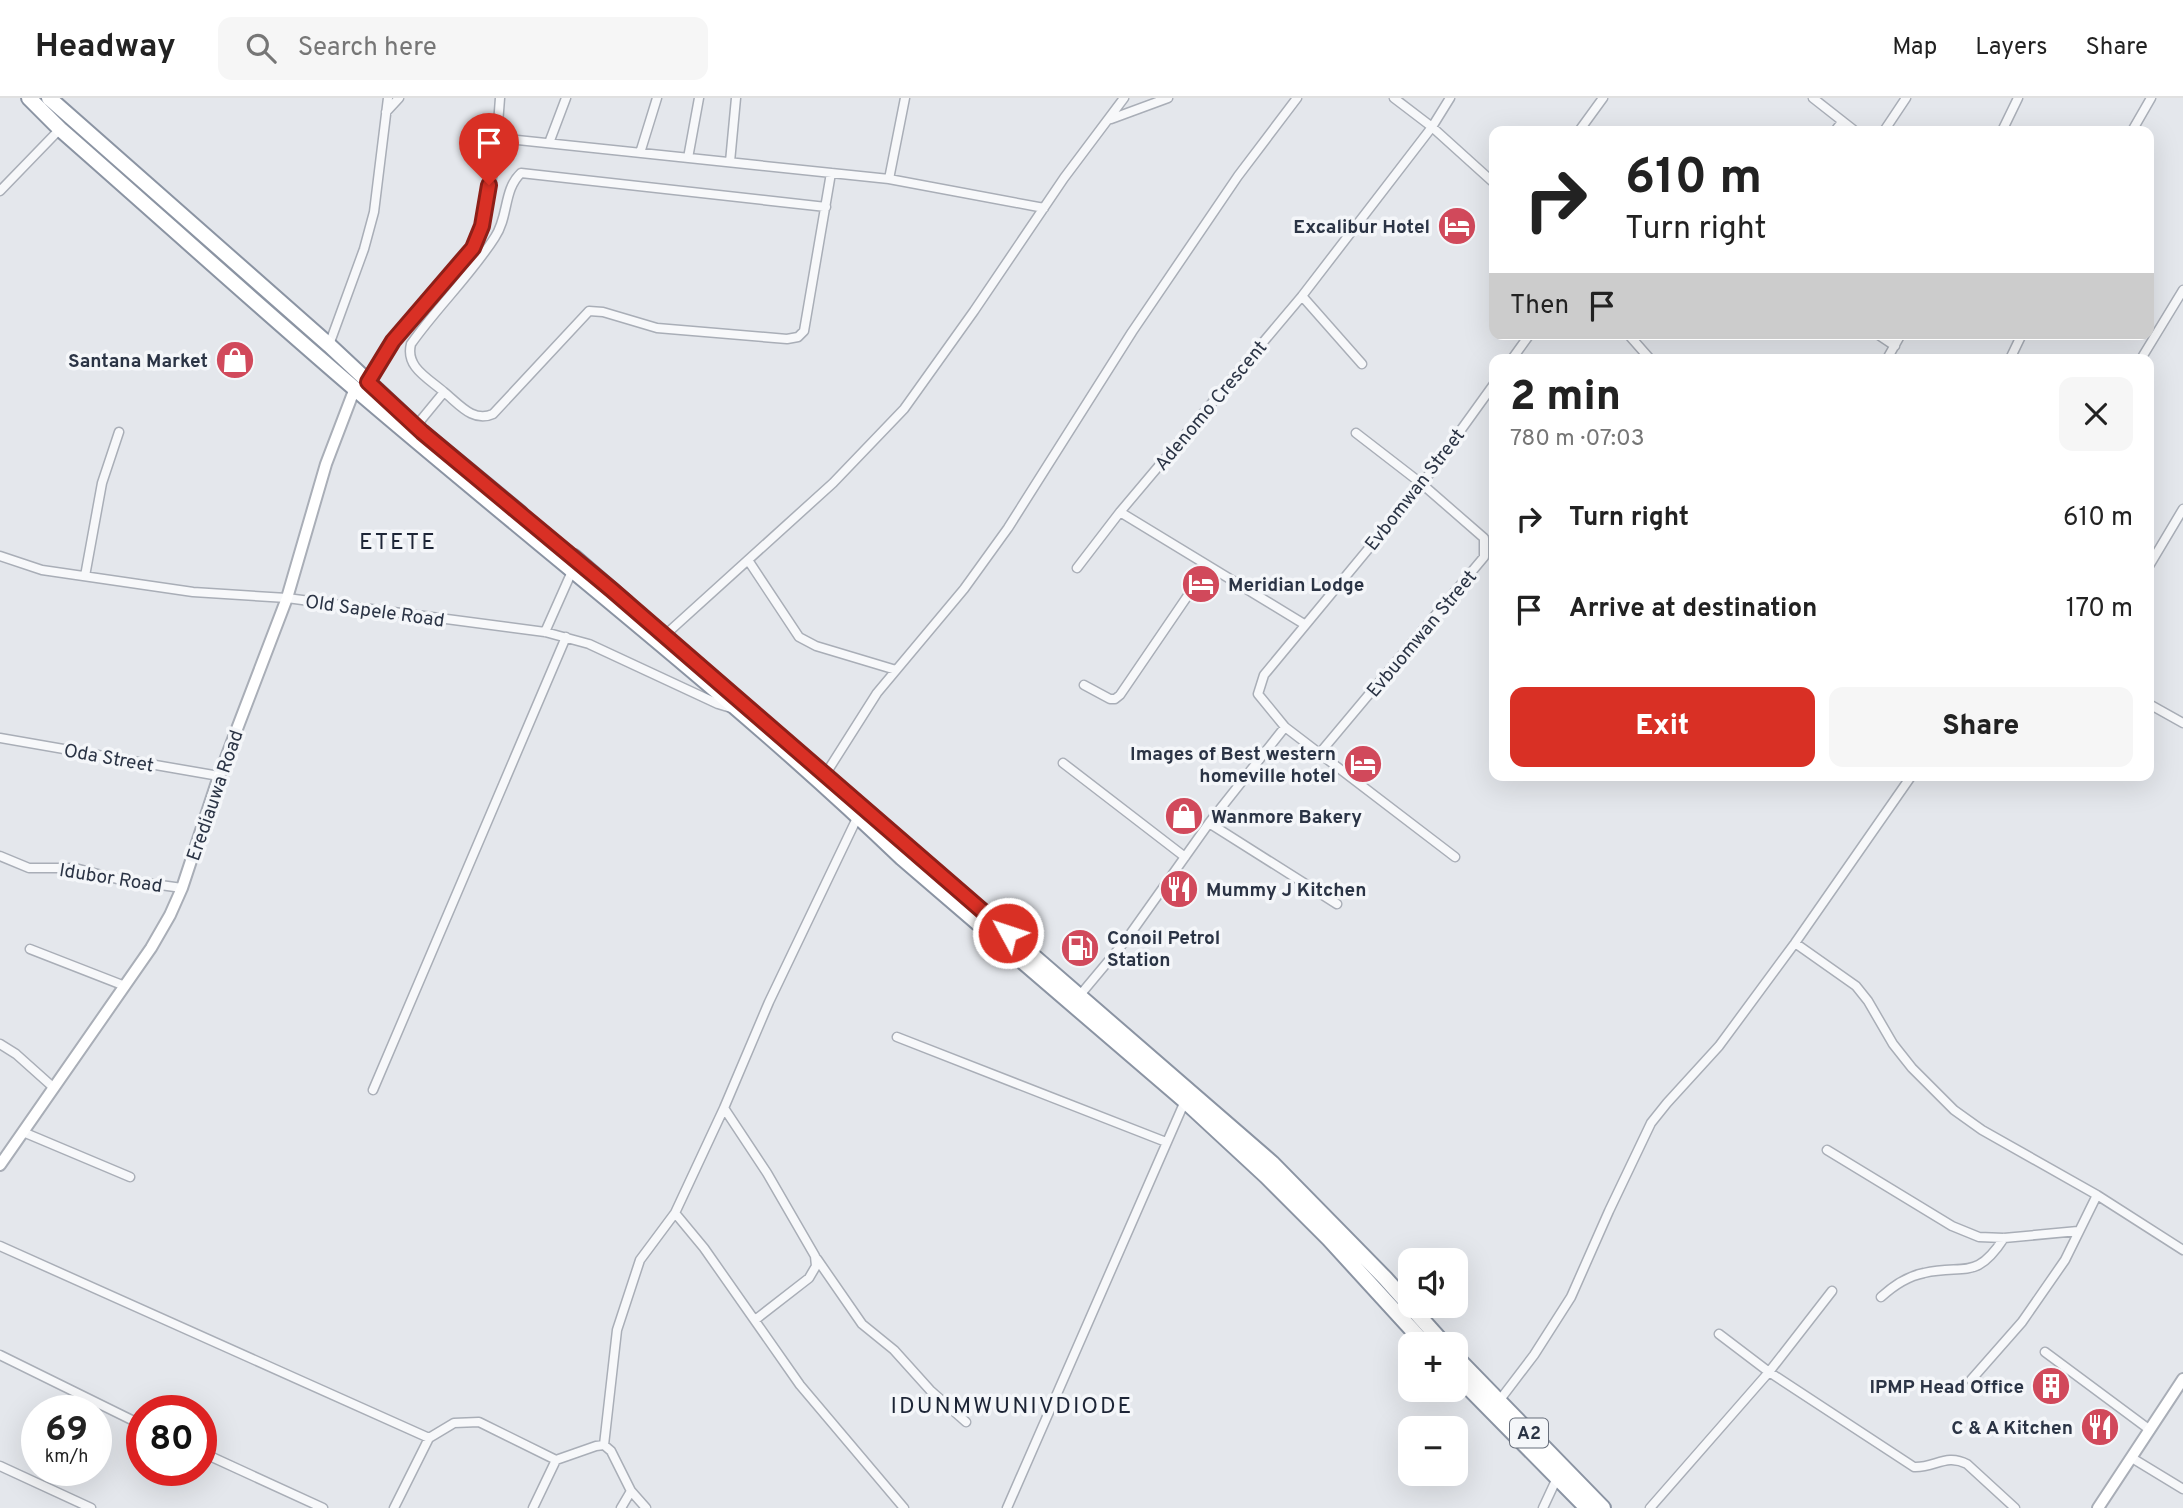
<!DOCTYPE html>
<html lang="en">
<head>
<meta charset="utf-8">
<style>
  body { margin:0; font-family:Overpass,sans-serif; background:#f6f6f6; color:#222; height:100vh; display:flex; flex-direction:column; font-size:26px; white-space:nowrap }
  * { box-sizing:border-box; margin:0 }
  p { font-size:23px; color:#767676 }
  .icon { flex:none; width:38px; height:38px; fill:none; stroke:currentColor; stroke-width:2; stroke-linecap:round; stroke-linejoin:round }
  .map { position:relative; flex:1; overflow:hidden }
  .side { position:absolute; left:1489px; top:256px; width:665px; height:427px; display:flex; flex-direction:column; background:#fff; border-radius:14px; box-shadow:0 7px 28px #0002 }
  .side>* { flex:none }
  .hud { position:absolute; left:1489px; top:28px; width:665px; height:214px; border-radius:14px; box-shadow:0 7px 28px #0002; background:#fff; color:#222; overflow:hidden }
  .tools { position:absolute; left:1398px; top:1150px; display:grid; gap:14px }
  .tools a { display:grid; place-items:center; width:70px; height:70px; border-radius:14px; background:#fff; box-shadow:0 7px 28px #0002; font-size:35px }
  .speed { position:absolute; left:21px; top:1297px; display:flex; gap:14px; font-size:35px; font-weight:700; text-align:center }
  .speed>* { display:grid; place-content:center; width:91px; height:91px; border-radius:50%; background:#fff; box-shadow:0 7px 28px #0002; line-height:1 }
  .speed small { font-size:18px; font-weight:400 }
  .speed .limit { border:10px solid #d22; background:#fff; color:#111 }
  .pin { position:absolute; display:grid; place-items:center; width:60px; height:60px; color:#fff; margin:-72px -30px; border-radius:50% 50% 50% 0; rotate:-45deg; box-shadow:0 0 7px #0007 }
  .pin .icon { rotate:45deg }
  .me { position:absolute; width:77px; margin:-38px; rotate:310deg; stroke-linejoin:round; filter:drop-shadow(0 0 5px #0008) }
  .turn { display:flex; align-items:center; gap:24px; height:147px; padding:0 21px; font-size:32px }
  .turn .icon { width:91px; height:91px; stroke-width:2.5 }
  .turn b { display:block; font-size:49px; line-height:60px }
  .then { display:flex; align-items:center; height:66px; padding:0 21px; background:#0003; gap:14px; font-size:26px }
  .round { display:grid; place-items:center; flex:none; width:74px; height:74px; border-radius:14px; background:#f6f6f6 }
  .summary { display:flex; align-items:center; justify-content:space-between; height:119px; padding:0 21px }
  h1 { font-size:42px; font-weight:800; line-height:52px }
  .button { display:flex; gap:14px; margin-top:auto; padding:14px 21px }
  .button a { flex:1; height:80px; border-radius:14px; background:#d93025; color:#fff; font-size:28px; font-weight:800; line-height:80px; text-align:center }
  .button a+a { background:#f6f6f6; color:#222 }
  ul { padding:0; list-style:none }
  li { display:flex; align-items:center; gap:21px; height:91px; padding:0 21px }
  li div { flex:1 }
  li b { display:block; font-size:26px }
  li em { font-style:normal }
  header { display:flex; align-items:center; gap:42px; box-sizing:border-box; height:98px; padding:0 35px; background:#fff; border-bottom:2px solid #e0e0e0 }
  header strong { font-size:33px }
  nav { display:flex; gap:38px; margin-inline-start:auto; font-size:24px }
  .search { width:490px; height:63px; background:#f6f6f6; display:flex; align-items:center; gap:18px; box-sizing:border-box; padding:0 24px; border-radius:14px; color:#767676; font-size:26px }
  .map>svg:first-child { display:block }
</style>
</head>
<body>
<header>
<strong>Headway</strong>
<div class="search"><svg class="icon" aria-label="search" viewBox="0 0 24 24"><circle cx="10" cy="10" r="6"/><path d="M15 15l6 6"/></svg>Search here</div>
<nav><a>Map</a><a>Layers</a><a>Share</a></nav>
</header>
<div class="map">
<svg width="2183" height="1410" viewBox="0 0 2183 1410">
  <rect width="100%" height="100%" fill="#e4e7ec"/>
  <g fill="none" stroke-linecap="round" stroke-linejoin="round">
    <g stroke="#a9aeb7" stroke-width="11">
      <path id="street" d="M 1394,0 L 1432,29 L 1494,85
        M 1813,0 L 1855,33
        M 386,14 L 399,0
        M 1111,21 L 1168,0
        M 1579,33 L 1603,0
        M 1835,33 L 1842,24
        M 1884,33 L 1906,0
        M 2002,33 L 2018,0
        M 2132,33 L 2151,0
        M 498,40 L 889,81 L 1044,110
        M 549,45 L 566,0
        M 640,55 L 657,0
        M 688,60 L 699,0
        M 730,64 L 736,0
        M 889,81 L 905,0
        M 0,93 L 60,31
        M 1302,198 L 1362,266
        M 1628,236 L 1650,261
        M 1877,236 L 1895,248
        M 329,247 L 364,151 L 374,114 L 388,0
        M 1512,261 L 1530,236
        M 1887,261 L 1901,236
        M 2010,261 L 2022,236
        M 2141,261 L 2183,192
        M 368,284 C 386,255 404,227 427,201 C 442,184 463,168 474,148 C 492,112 497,41 500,0
        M 444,294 C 428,280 405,269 411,246 C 437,209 471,177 495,139 C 509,118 503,92 521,75 L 826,109
        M 416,328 L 444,294 C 459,306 473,325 493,316 L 589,213 L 603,214 L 657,230 L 787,241 L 798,239 L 804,233 L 831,75
        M 0,458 L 42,472 L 193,494 L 287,500 L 545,534 L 589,546 L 718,606 L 731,610
        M 748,462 L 799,539 L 816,548 L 896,572
        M 2149,468 L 2183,411
        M 1077,470 L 1120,414
        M 85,478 L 102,385 L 119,334
        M 1304,526 L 1120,414 L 1302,198 L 1432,29 L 1450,0
        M 545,534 L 573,471
        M 664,538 L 833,385 L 904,311 L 974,213 L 1064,80 L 1124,0
        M 1084,587 L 1110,601 L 1115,601 L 1120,597 L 1208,468
        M 2149,606 L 2183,625
        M 0,640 L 219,678
        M 1319,656 L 1484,459 L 1484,440 L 1422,386 L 1356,335
        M 1063,665 L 1185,759
        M 825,677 L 877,595 L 964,491 L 1008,430 L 1132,234 L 1238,78 L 1297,0
        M 1209,725 L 1337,806
        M 0,758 L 29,770 L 75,770 L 117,781 L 182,790
        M 1455,759 L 1285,629 L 1258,596 L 1264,577 L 1422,386 L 1494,286
        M 1795,845 L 1856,888 L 1868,903 L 1893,946 L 1912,970 L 1954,1012 L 1982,1032 L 2097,1097 L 2183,1152
        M 30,851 L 125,888
        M 1080,897 L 1126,842 L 1209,725 L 1285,629
        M 897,939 L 1166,1044
        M 0,946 L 16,956 L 54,990
        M 373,992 L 566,539
        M 724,1010 L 767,1075 L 815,1158 L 816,1168 L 809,1180 L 755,1222
        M 23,1034 L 130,1079
        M 1827,1052 L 1952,1128 L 1979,1139 L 2004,1140 L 2078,1133
        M 675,1115 L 704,1150 L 800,1287 L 904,1410
        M 0,1148 L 429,1340
        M 817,1161 L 862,1226 L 894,1252 L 930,1292 L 966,1324
        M 1881,1199 C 1893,1188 1908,1178 1924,1175 C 1965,1166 1976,1183 2004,1140
        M 1719,1236 L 1769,1274 L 1914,1369 C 1935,1370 1946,1355 1967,1366 L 2015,1410
        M 2045,1254 L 2150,1332
        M 0,1257 L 142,1327
        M 1971,1282 L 2022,1224 L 2065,1162 L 2097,1097
        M 1499,1303 L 1534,1257 L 1571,1199 L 1609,1113 L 1651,1025 L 1667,1005 L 1719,948 L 1795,845 L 1912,677
        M 604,1347 L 617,1232 L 640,1162 L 675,1115 L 724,1010 L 769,904 L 858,718
        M 201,1354 L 323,1410
        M 2132,1360 L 2183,1391
        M 0,1368 L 91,1410
        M 394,1410 L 429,1340 L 454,1325 L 479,1324 L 556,1362 L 596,1348 L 604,1347 L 611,1353 L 631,1393 L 646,1410
        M 533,1410 L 556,1362
        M 621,1410 L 631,1393
        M 1007,1410 L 1185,1003
        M 1543,1410 L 1557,1380
        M 1650,1410 L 1769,1274 L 1832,1193"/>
    </g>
    <g stroke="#a9aeb7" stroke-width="14">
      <path id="secondary" d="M 0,1067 L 151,850 L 170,817 L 182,790 L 219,678 L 287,500 L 326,366 L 355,290
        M 2098,1410 L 2183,1281"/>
    </g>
    <g stroke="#8b94a3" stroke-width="18">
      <path id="highway" d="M 29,0 L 60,31 C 158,117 255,205 354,290 C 537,447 728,593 902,760 L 1185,1003 L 1266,1078 L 1329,1141 L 1425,1246
        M 49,0 L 329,247 L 422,334 L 520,415
        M 574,459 L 627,505
        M 859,707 L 1272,1065 L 1385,1180 L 1444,1246
        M 1456,1259 L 1603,1410
        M 1456,1277 L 1587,1410"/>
    </g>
    <use href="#street" stroke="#f7f8fa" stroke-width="8"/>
    <use href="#secondary" stroke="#fff" stroke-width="10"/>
    <use href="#highway" stroke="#fff" stroke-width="14"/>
  </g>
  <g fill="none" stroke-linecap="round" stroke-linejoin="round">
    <g stroke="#8d1f18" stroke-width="18">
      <path id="route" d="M 489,87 L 482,128 L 473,150 L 393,243 L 368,284 L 422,334 L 612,492 L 1008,835"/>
    </g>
    <use href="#route" stroke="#d93025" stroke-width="12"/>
  </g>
  <defs>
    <g id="hotel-disc" transform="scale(2.0125)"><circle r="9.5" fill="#d1495b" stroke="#f4f6f9"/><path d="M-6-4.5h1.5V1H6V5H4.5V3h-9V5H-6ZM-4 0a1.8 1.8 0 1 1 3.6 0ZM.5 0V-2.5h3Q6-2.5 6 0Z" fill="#fff"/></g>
    <g id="shop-disc" transform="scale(2.0125)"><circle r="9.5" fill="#d1495b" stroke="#f4f6f9"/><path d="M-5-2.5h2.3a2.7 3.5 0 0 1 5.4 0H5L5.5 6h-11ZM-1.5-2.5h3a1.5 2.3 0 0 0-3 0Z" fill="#fff"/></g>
    <g id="restaurant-disc" transform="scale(2.0125)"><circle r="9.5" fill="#d1495b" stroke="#f4f6f9"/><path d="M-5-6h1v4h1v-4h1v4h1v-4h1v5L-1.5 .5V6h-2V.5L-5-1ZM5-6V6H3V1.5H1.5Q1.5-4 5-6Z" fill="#fff"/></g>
    <g id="fuel-disc" transform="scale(2.0125)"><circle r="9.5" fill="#d1495b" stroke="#f4f6f9"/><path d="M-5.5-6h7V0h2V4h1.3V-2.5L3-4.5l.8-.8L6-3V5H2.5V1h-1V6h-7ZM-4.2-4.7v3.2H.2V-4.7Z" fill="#fff"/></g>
    <g id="building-disc" transform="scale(2.0125)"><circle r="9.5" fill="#d1495b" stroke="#f4f6f9"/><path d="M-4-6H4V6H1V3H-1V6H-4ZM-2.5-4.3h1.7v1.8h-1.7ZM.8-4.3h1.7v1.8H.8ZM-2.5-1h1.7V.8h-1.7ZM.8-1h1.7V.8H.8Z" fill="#fff"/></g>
  </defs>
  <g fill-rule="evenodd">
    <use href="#hotel-disc" x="1457" y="128"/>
    <use href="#shop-disc" x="235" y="262"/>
    <use href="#hotel-disc" x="1201" y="486"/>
    <use href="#hotel-disc" x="1363" y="666"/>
    <use href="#shop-disc" x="1184" y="718"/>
    <use href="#restaurant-disc" x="1179" y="791"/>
    <use href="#fuel-disc" x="1080" y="850"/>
    <use href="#building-disc" x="2051" y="1288"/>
    <use href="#restaurant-disc" x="2100" y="1329"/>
  </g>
  <g text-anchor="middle" stroke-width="7" stroke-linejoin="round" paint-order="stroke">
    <rect fill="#f4f6f9" stroke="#676e7b" stroke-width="2" x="1510" y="1320.5" width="38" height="29" rx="5"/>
    <g font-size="18" font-weight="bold" fill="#2b3445">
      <text x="1529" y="1341">A2</text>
    </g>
    <g font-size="19" font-weight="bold" fill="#2b3445" stroke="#f4f6f9" text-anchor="end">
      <text x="1430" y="135">Excalibur Hotel</text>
      <text x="208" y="269">Santana Market</text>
      <text x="1228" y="493" text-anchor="start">Meridian Lodge</text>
      <text x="1336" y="662">Images of Best western<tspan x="1336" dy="22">homeville hotel</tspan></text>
      <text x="1211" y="725" text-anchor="start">Wanmore Bakery</text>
      <text x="1206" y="798" text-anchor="start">Mummy J Kitchen</text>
      <text x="1107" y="846" text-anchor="start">Conoil Petrol<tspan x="1107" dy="22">Station</tspan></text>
      <text x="2024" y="1295">IPMP Head Office</text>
      <text x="2073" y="1336">C &amp; A Kitchen</text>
    </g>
    <g font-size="19" fill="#2b3445" stroke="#f4f6f9">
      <text transform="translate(1210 307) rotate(-50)" y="7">Adenomo Crescent</text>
      <text transform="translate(1414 391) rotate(-52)" y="7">Evbomwan Street</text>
      <text transform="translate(375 512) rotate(8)" y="7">Old Sapele Road</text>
      <text transform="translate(1421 535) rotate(-50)" y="7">Evbuomwan Street</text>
      <text transform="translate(109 659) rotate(10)" y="7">Oda Street</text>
      <text transform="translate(214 697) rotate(-71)" y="7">Erediauwa Road</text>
      <text transform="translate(111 779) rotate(9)" y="7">Idubor Road</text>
    </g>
    <g font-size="23" letter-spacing="2" fill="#1d2536" stroke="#f4f6f9">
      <text x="398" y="451">ETETE</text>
      <text x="1012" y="1315">IDUNMWUNIVDIODE</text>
    </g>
  </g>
</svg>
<div class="tools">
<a><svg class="icon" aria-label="sound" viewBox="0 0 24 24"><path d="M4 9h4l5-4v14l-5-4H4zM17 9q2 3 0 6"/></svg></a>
<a>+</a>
<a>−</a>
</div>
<div class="speed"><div>69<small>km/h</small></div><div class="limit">80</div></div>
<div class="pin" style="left:489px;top:87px;background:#d93025"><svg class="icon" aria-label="arrive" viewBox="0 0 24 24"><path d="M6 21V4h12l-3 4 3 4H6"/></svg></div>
<svg class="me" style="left:1008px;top:835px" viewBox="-20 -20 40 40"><circle r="17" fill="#d93025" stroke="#fff" stroke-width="3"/><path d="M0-11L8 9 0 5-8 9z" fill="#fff"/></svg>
<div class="hud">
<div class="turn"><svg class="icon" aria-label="right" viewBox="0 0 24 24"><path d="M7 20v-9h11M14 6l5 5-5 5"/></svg><div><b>610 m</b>Turn right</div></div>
<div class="then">Then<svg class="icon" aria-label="arrive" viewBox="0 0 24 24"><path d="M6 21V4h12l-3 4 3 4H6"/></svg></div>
</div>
<section class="side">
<div class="summary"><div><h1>2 min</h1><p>780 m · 07:03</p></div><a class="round"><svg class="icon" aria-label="close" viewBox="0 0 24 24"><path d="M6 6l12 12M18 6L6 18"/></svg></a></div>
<ul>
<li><svg class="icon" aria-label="right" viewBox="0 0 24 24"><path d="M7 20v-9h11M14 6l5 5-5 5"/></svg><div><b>Turn right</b></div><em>610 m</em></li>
<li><svg class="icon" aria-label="arrive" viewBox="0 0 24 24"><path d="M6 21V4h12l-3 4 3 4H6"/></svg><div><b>Arrive at destination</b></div><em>170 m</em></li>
</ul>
<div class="button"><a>Exit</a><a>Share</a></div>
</section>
</div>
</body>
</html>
